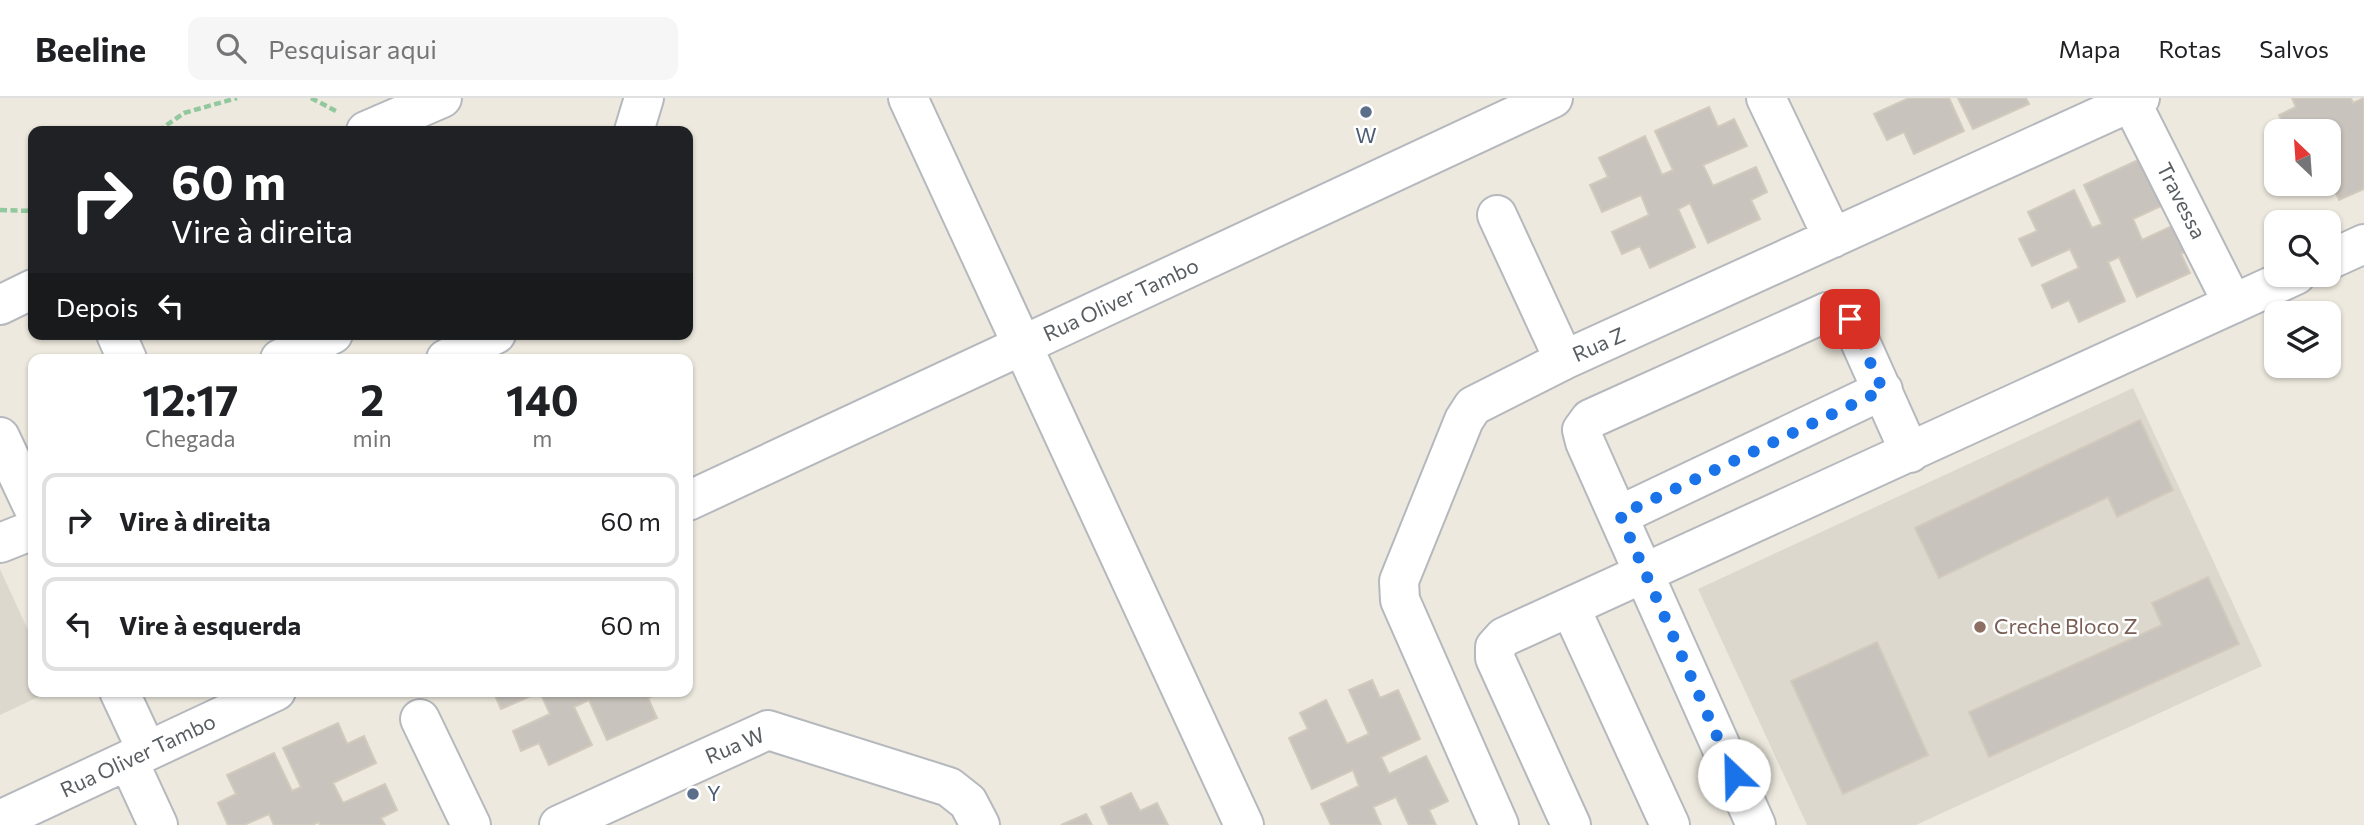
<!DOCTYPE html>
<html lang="pt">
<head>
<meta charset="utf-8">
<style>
  body { margin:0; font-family:Commissioner,sans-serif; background:#f6f6f6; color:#202124; height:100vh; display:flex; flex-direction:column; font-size:26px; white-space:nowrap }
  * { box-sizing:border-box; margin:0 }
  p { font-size:23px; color:#757577 }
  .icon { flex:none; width:38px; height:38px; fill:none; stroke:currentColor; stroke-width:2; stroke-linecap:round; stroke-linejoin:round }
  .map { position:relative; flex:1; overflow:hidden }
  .panel { position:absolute; left:28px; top:256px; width:665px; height:343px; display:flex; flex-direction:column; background:#fff; border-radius:14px; box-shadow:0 2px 5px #0004 }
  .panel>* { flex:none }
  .top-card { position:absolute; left:28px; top:28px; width:665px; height:214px; border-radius:14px; box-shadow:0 2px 5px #0004; background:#202124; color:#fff; overflow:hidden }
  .needle { width:46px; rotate:335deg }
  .fabs { position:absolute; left:2264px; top:21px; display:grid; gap:14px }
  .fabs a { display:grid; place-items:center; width:77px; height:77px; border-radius:14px; background:#fff; box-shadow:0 2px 5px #0004; font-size:35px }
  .pin { position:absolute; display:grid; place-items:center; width:60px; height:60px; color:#fff; margin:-30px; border-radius:14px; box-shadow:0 4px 10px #0006 }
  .me { position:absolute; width:77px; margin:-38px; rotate:336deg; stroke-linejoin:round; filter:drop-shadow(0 0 5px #0008) }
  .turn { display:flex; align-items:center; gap:24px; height:147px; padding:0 28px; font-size:32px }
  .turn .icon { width:91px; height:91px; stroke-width:2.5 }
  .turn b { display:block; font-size:49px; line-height:60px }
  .then { display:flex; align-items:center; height:66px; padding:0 28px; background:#0003; gap:14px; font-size:26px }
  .eta { display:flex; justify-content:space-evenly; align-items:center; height:119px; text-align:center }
  .eta b { font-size:42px; font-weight:700; line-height:49px }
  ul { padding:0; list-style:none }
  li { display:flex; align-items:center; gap:21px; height:94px; margin:0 14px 10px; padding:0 14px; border:4px solid #e0e0e0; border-radius:14px }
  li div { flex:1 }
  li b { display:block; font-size:26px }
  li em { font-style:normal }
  header { display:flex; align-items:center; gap:42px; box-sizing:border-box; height:98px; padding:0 35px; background:#fff; border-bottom:2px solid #e0e0e0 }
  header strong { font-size:33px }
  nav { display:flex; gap:38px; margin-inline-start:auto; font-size:24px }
  .search { width:490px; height:63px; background:#f6f6f6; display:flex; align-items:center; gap:18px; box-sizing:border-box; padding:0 24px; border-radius:14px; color:#757577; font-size:26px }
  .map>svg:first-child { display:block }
</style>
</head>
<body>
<header>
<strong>Beeline</strong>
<div class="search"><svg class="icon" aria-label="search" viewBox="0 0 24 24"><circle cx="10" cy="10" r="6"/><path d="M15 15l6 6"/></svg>Pesquisar aqui</div>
<nav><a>Mapa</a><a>Rotas</a><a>Salvos</a></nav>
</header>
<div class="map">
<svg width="2364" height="727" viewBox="0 0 2364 727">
  <rect width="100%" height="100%" fill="#ede9de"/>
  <path fill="#dcd8cd" d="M 2133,290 L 2262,568 L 1916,727 L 1807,727 L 1698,491 Z
    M 0,471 L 33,543 L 33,593 L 51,593 L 0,617 Z"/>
  <path fill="#c8c3bc" stroke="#d2cabd" stroke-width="2" d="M 1909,0 L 1949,0 L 1964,33 L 1914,56 L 1904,34 L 1887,42 L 1874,16 Z
    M 1958,0 L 2026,0 L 2029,6 L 1973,31 Z
    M 2292,0 L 2351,0 L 2353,5 L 2364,0 L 2364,91 L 2339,102 L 2329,80 L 2329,51 L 2338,47 L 2330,29 L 2320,33 L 2286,33 L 2279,17 L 2296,9 Z
    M 1709,9 L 1718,29 L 1734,21 L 1747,48 L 1703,67 L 1713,88 L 1756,69 L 1767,94 L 1751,102 L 1760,121 L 1708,145 L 1690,105 L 1678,111 L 1695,149 L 1650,170 L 1640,148 L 1622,156 L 1612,134 L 1649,117 L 1641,97 L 1602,114 L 1590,87 L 1608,79 L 1599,60 L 1645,38 L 1662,77 L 1673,72 L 1655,33 Z
    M 2138,62 L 2148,82 L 2164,75 L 2176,101 L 2133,121 L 2142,142 L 2185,122 L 2197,148 L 2181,156 L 2190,175 L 2137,199 L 2119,159 L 2108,164 L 2125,203 L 2079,224 L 2069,202 L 2052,210 L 2042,187 L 2079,170 L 2070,151 L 2032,168 L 2019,141 L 2037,133 L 2028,114 L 2074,92 L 2092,130 L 2102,126 L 2084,87 Z
    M 2140,322 L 2173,392 L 2117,419 L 2108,399 L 1939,480 L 1915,430 Z
    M 2208,479 L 2239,546 L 1989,659 L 1969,614 L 2162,527 L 2152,505 Z
    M 1877,544 L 1928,657 L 1843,696 L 1791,583 Z
    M 1372,582 L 1380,600 L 1398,592 L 1420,641 L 1381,659 L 1389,676 L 1426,658 L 1448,703 L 1429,712 L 1436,727 L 1409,727 L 1396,699 L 1373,709 L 1381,727 L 1331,727 L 1321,706 L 1359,688 L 1353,672 L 1312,691 L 1289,640 L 1308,631 L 1300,615 L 1326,602 L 1347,646 L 1369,636 L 1349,592 Z
    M 493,593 L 662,593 L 648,600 L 657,620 L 607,642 L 589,602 L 574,609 L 592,647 L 549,667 L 539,645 L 521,653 L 513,633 L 550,616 L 540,594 L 501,611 Z
    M 338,625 L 347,646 L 364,638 L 376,665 L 333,685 L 343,705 L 385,686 L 397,712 L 381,720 L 385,727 L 320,727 L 319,724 L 312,727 L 274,727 L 269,716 L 244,727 L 228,727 L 218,705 L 236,696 L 227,677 L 274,655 L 292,693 L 301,689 L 283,650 Z
    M 1131,695 L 1140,713 L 1157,705 L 1168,727 L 1109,727 L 1101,709 Z
    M 1086,716 L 1092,727 L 1061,727 Z"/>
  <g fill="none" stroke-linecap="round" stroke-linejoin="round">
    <g stroke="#b5b8bd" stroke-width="42">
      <path id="street" d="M 908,0 L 1244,727
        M 1766,0 L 1833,140
        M 2129,0 L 2233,206
        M 366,33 L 442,0
        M 634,33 L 644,0
        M 1497,117 L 1564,262
        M 2329,162 L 2364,146
        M 0,207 L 33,191
        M 116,236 L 127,261
        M 280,261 L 333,236
        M 446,261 L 496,236
        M 0,339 L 33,409
        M 688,403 L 1553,0
        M 1620,417 L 1883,292
        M 0,445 L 33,432
        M 1570,509 L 1670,727
        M 119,593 L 147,653
        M 420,621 L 471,727
        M 128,662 L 158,727
        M 0,722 L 276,593
        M 559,727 L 768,632 L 949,689 L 968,704 L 980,727
        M 1499,727 L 1400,502 L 1399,483 L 1464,322 L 1473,308 L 1564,262 L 2140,0
        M 1571,727 L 1495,560 L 1495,549 L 1504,539 L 2296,177
        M 1756,727 L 1585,344 L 1582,332 L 1590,321 L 1827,214 L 1839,213 L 1850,221 L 1910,355"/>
    </g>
    <path stroke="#91c89e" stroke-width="4.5" stroke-dasharray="7 3.5" stroke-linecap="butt" d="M 311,0 L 338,14
      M 158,33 L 184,15 L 237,0
      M 0,112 L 33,113"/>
    <use href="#street" stroke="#fff" stroke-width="38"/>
  </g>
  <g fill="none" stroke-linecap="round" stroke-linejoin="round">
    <path stroke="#1a73e8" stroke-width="12" stroke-dasharray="0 21.6" d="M 1734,677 L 1620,417 L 1883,292 L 1850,221"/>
  </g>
  <g fill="#5c6f8a" stroke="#fff" stroke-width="2.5">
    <circle cx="1366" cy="14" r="7"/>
    <circle cx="693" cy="696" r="7"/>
  </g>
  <circle fill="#8d6e63" stroke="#fff" stroke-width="2.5" cx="1980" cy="529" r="7"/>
  <g text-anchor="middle" stroke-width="5" stroke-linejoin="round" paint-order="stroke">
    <g font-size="21" fill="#4e5e75" stroke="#fff">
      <text x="1366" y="45">W</text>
      <text x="707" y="703" text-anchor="start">Y</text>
    </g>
    <g font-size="21" fill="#585d61" stroke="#fff">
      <text transform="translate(2181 103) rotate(63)" y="7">Travessa</text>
      <text transform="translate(1121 202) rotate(-25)" y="7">Rua Oliver Tambo</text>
      <text transform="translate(1599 247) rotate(-24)" y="7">Rua Z</text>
      <text transform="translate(735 648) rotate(-23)" y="7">Rua W</text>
      <text transform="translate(138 658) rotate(-25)" y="7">Rua Oliver Tambo</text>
    </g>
    <g font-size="21" fill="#785e54" stroke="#fff" text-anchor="start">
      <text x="1994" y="536">Creche Bloco Z</text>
    </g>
  </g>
</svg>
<div class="fabs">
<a><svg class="needle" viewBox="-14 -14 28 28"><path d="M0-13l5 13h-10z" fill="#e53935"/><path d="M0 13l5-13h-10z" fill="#757577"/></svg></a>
<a><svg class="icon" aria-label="search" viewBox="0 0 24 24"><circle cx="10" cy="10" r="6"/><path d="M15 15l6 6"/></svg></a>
<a><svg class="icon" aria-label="layers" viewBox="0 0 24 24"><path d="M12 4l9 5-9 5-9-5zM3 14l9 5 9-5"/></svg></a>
</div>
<div class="pin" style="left:1850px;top:221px;background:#d93025"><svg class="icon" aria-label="arrive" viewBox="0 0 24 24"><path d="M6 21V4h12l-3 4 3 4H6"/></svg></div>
<svg class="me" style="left:1734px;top:677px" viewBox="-20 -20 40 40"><circle r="19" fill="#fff"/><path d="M0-13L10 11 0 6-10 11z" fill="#1a73e8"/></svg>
<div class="top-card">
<div class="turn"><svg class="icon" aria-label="right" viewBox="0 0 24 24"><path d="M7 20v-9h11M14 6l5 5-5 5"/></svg><div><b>60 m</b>Vire à direita</div></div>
<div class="then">Depois<svg class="icon" aria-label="left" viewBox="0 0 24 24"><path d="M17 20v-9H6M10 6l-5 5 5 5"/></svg></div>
</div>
<section class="panel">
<div class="eta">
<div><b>12:17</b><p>Chegada</p></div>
<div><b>2</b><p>min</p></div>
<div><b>140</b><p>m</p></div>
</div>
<ul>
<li><svg class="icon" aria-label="right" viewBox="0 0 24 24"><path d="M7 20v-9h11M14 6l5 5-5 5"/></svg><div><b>Vire à direita</b></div><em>60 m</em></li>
<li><svg class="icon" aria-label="left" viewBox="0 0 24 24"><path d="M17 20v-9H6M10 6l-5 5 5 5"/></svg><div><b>Vire à esquerda</b></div><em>60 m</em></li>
</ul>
</section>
</div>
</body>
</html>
